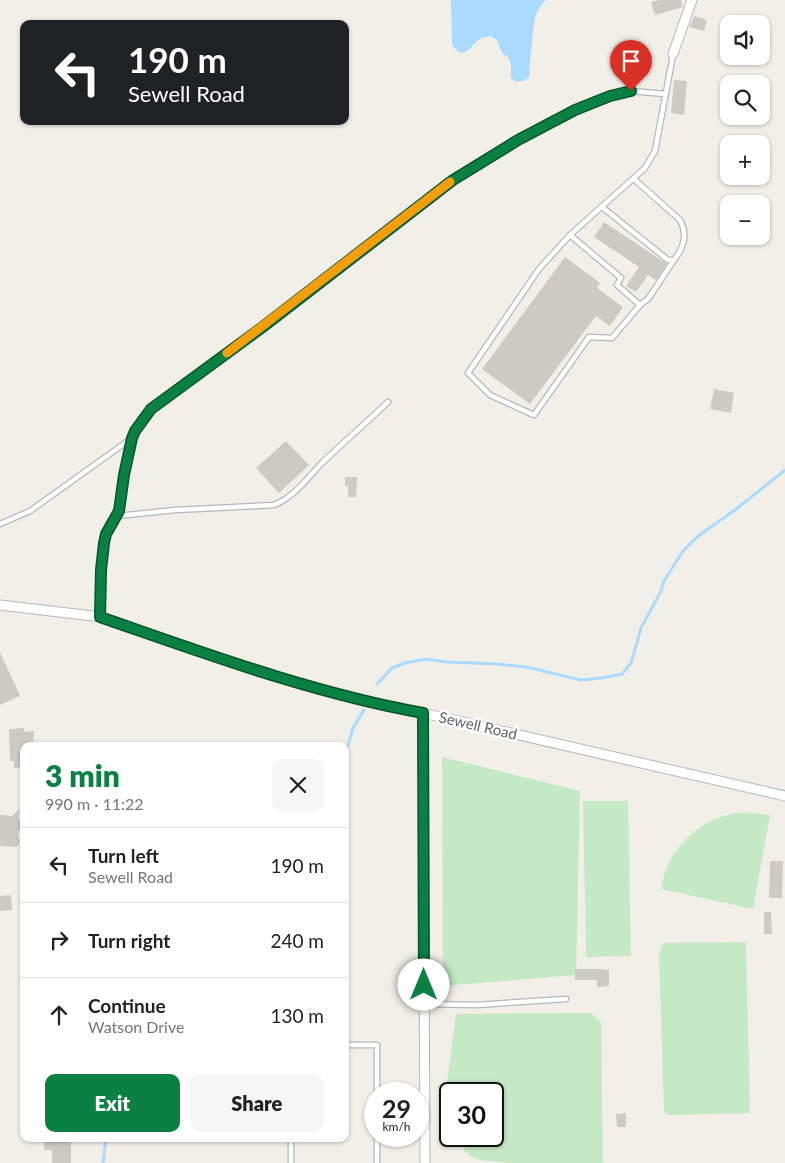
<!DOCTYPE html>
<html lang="en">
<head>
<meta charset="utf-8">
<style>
  body { margin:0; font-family:Lato,sans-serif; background:#f6f6f6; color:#222; height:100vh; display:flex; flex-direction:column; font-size:19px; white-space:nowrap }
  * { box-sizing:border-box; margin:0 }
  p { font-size:16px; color:#767676 }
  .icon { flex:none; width:28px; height:28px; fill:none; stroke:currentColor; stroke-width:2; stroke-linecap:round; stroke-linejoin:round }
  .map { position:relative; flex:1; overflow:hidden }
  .side { position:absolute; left:20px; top:742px; width:329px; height:400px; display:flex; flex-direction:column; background:#fff; border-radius:10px; box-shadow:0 1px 4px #0004 }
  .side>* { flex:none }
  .banner { position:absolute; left:20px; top:20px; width:329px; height:105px; border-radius:10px; box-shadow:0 1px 4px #0004; background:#202124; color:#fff; overflow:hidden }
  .controls { position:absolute; left:720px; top:15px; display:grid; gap:10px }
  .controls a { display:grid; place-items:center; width:50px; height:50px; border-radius:10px; background:#fff; box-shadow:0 1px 4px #0004; font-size:25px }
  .speed { position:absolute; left:364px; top:1082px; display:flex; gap:10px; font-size:25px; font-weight:700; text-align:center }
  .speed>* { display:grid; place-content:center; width:65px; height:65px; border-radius:50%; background:#fff; box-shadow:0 1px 4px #0004; line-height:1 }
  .speed small { font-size:12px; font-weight:400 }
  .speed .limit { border:2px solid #111; border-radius:8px; background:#fff; color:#111 }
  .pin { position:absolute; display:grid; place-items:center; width:42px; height:42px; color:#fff; margin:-51px -21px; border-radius:50% 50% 50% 0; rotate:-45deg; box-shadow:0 0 5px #0007 }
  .pin .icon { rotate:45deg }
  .me { position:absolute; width:55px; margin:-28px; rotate:0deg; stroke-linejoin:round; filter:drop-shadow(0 0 4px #0008) }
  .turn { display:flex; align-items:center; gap:18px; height:105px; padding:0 25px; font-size:22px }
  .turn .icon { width:65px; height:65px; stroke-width:2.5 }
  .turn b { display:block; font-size:35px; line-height:42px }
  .round { display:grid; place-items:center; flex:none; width:52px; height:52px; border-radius:10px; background:#f6f6f6 }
  .overview { display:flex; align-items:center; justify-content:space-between; height:85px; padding:0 25px }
  h1 { font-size:30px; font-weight:800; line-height:38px; color:#0b8043 }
  .button { display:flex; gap:10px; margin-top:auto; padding:10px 25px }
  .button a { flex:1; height:58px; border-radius:10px; background:#0b8043; color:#fff; font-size:20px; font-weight:800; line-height:58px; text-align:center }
  .button a+a { background:#f6f6f6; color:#222 }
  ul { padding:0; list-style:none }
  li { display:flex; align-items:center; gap:15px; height:75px; padding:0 25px; border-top:1px solid #e0e0e0 }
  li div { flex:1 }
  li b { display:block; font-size:19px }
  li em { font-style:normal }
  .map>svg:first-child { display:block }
</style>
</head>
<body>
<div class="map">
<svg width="785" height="1163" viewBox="0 0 785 1163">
  <rect width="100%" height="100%" fill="#f1efe8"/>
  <path fill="#c5e8c5" d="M 442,757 L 580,791 L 576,975 L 443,986 Z
    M 583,801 L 628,801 L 631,956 L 586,957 Z
    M 754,813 L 770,815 L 753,909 L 661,889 C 663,882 663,875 666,870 C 676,842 703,820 731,814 C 739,812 747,813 754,813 Z
    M 746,942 L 750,1113 L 668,1115 L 664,1111 L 659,954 L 663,943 Z
    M 591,1013 L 601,1021 L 603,1163 L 511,1163 L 480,1160 L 474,1158 L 465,1151 L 461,1136 L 492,1136 L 492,1094 L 451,1094 L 447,1082 L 456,1014 Z"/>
  <path fill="#aadaff" d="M 451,0 L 546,0 C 532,13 534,27 532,44 C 531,55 529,66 529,77 L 523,81 L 516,82 L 511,78 L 511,64 L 508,57 L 502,53 L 497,40 L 491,36 C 486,37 482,37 478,40 C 469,48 463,62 452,44 Z"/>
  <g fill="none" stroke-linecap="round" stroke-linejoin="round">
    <path stroke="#aadaff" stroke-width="3" d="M 377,684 L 392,668 L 405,663 L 426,659 L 447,662 L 497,664 L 526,667 L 581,680 L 601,678 L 622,674 L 631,663 L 641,628 L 661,591 L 664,581 L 683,551 L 698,536 L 735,510 L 785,470
      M 345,755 L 353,728 L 364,710
      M 103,1163 L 106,1139"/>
  </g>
  <path fill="#cccac5" d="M 660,0 L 681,0 L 683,7 L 655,15 L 651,2 Z
    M 694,16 L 707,20 L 704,31 L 690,27 Z
    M 674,80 L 687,81 L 684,115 L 671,113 Z
    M 604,222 L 667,264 L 656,280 L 648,275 L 636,292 L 626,286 L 639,267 L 594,237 Z
    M 565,257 L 600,283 L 597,288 L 623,307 L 610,326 L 596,316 L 530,404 L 482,369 Z
    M 714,389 L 734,393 L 731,413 L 710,409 Z
    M 286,441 L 309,465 L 279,493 L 256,468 Z
    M 345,477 L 357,477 L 356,497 L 348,497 L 348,486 L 345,486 Z
    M 0,652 L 20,696 L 0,705 Z
    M 24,728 L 24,732 L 34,731 L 33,746 L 24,746 L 24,767 L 14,768 L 14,761 L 10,761 L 9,729 Z
    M 19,809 L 18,819 L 24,826 L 18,831 L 18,838 L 20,841 L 17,847 L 0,846 L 0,815 L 12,816 Z
    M 770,861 L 783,861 L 782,898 L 769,898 Z
    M 11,895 L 12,910 L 0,911 L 0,896 Z
    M 764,912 L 771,912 L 772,934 L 764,934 Z
    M 575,969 L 605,969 L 605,970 L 609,970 L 609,986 L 597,987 L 597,980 L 575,980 Z
    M 626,1113 L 626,1127 L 617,1127 L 616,1114 Z
    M 44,1139 L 54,1139 L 54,1142 L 71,1142 L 71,1163 L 52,1163 L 52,1150 L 44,1150 Z"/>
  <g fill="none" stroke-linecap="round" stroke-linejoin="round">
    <g stroke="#b5b8bc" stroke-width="7">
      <path id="lane" d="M 602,207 L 663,256 L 668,260 L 674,260 C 684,247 688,235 680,220 L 634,179
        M 570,235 L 621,278 L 617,285 L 640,305 L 648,299 L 674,260
        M 640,305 L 612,338 L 589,337 L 534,415 L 490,395 L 468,373 L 539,269 L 570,235 L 645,168 L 655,151 L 673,55
        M 117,516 L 175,510 L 274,505 C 296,496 307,478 323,462 C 344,442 367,422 388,402
        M 0,524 L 30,511 L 132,438
        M 101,617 L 101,570 L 104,543 L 107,534 L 119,511 L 124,475 L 132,438 L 135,431 L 151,409 L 264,326 L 453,180 L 517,139 L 575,110 L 617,94 L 631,91 L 665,94
        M 424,1004 L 476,1005 L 566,999
        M 345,1045 L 377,1045 L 377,1094
        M 291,1139 L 291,1163
        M 377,1163 L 377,1136"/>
    </g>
    <g stroke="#b5b8bc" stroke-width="11">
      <path id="street" d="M 673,54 L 692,0
        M 0,605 L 101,617 L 256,671 L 376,704 L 423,713 L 785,796
        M 423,713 L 425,1163"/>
    </g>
    <use href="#lane" stroke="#fff" stroke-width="4.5"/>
    <use href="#street" stroke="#fff" stroke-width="9"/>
  </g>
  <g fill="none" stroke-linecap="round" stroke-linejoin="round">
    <g stroke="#07532c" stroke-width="12">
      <path id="route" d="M 424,985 L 423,713 C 312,693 207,654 100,617 L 101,570 L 104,543 L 106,534 L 119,511 L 124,475 L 132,438 L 135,431 L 151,409 L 264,326 L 453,180 L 518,140 L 575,110 L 610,96 L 631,91"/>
    </g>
    <use href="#route" stroke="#0b8043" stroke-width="9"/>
    <path stroke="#f59e0b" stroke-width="9" d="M 227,353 L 450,182"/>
  </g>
  <g text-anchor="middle" stroke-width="5" stroke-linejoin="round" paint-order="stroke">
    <g font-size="15" fill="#5f6368" stroke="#fff">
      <text transform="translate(478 726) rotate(13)" y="5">Sewell Road</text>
    </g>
  </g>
</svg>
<div class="controls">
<a><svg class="icon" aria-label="sound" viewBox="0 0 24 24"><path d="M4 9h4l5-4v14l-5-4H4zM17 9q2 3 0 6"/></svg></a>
<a><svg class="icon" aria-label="search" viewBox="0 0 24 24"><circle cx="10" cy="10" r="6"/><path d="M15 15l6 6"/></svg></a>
<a>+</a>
<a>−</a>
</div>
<div class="speed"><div>29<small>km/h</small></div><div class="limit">30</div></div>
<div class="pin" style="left:631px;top:91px;background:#d93025"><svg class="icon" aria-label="arrive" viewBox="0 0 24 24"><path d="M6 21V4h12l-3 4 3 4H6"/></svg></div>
<svg class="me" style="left:424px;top:985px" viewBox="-20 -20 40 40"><circle r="19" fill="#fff"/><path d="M0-13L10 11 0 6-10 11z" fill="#0b8043"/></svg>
<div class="banner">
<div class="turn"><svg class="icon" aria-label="left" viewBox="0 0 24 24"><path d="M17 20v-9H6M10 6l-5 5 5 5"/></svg><div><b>190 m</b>Sewell Road</div></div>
</div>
<section class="side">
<div class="overview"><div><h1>3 min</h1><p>990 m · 11:22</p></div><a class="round"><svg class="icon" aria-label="close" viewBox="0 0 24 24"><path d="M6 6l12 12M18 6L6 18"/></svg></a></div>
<ul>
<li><svg class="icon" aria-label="left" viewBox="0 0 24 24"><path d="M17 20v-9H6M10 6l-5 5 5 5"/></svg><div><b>Turn left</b><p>Sewell Road</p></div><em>190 m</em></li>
<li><svg class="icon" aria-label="right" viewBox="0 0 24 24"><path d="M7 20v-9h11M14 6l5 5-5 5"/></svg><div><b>Turn right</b></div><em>240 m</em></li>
<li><svg class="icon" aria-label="ahead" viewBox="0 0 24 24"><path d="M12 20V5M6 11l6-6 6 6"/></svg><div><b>Continue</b><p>Watson Drive</p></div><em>130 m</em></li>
</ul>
<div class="button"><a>Exit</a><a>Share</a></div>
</section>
</div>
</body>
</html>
